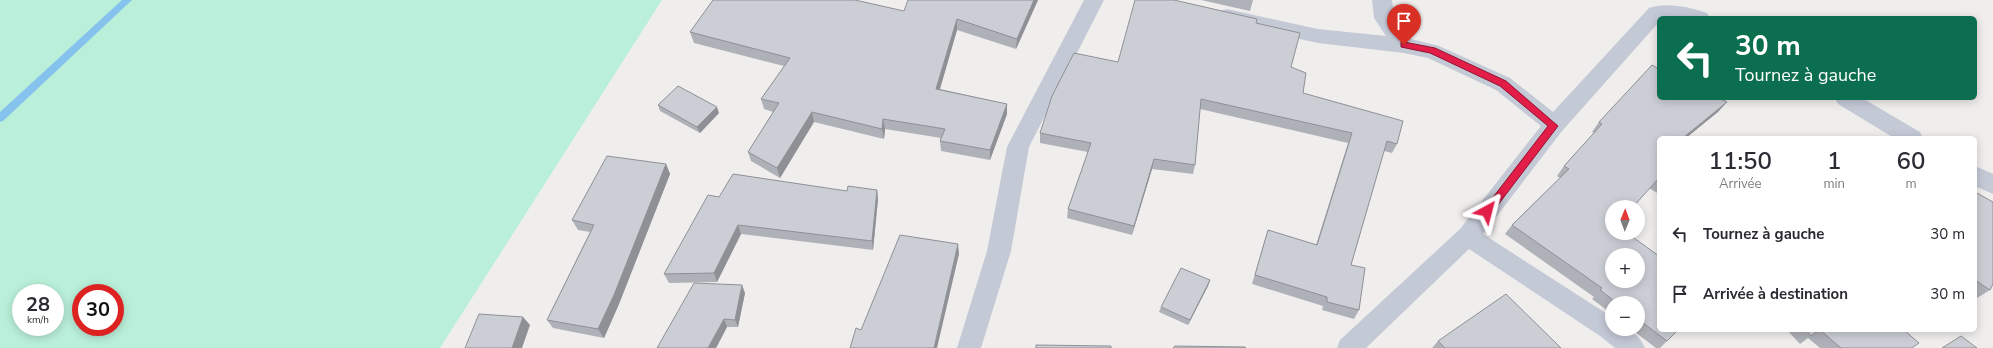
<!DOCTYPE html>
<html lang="fr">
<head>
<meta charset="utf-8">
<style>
  body { margin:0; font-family:"Nunito Sans",sans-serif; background:#f2f2f3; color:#2b2b33; height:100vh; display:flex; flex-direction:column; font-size:15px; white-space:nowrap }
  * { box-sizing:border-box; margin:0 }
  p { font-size:13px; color:#7c7c81 }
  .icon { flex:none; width:22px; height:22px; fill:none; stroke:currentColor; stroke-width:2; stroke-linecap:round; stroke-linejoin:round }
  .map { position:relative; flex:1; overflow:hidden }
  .side { position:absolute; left:1657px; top:136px; width:320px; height:196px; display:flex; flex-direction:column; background:#fff; border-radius:6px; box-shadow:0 2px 10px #0003 }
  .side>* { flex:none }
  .hud { position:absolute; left:1657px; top:16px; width:320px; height:84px; border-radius:6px; box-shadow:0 2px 10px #0003; background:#0b6e4f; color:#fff; overflow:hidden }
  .needle { width:26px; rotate:1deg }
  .tools { position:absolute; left:1605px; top:200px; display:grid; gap:8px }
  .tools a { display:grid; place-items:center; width:40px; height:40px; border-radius:50%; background:#fff; box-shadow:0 2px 10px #0003; font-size:20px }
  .speed { position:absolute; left:12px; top:284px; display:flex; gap:8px; font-size:20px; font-weight:700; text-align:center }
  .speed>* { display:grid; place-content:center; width:52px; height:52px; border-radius:50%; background:#fff; box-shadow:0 2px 10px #0003; line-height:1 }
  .speed small { font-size:10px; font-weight:400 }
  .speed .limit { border:6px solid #d22; background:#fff; color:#111 }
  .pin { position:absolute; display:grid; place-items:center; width:34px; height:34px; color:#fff; margin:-41px -17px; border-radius:50% 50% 50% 0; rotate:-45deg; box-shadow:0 0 4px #0007 }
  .pin .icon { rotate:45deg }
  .me { position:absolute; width:44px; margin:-22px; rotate:38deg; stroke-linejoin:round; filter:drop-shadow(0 0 3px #0008) }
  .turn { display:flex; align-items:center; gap:14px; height:84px; padding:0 12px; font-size:18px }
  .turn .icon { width:52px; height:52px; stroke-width:2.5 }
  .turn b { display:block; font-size:28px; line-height:34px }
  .eta { display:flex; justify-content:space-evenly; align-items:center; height:68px; text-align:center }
  .eta b { font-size:24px; font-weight:600; line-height:28px }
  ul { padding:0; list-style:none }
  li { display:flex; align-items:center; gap:12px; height:60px; padding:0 12px }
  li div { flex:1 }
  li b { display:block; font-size:15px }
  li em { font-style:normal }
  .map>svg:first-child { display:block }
</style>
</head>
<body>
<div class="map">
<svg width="1993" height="348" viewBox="0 0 1993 348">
  <rect width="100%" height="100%" fill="#f0eeed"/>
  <path fill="#baf0da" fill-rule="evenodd" d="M 0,0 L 662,0 L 440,348 L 0,348 ZM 21,293 L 55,293 L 55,327 L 21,327 ZM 81,293 L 115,293 L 115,327 L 81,327 Z"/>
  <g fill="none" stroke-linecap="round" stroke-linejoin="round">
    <path fill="#86c2ee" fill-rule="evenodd" d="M 122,0 L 132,0 L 3,121 L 0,122 L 0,112 Z"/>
    <path fill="#c4c9d6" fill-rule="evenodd" d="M 1084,0 L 1104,0 L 1029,147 L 1011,251 L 981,348 L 957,348 L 987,251 L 1007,147 Z
      M 1372,0 L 1392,0 L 1394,16 L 1411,39 L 1439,46 L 1510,78 L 1553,112 L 1649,8 C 1667,2 1689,7 1707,13 L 1710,18 L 1659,18 L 1659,22 L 1562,131 L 1483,234 L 1612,317 L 1612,329 C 1629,329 1637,331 1645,348 L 1615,348 L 1600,336 L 1469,249 L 1366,348 L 1337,348 L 1340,340 L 1460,229 L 1541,126 L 1496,90 L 1428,58 L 1404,53 L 1318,43 L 1227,23 L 1220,21 L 1217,16 L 1220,11 L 1227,9 L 1318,29 L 1386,36 L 1374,18 Z
      M 1835,98 L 1862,98 L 1920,132 L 1923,138 L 1894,138 L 1838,104 Z
      M 1975,166 L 1993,174 L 1993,194 L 1975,186 Z"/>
  </g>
  <path fill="#afb1b8" d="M 1038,0 L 1016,49 L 957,30 L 940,89 L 1007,104 L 1007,114 L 990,160 L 941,151 L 940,141 L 941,138 L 885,129 L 884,139 L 814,122 L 780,178 L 751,161 L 748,152 L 773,112 L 764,109 L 761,99 L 784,66 L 694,43 L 690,32 L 904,11 Z
    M 1201,0 L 1253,0 L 1250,11 Z
    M 1256,23 L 1291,67 L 1303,93 L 1397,144 L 1392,153 L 1384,151 L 1351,265 L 1359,310 L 1354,319 L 1322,310 L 1323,306 L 1252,284 L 1265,239 L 1268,230 L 1316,245 L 1348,143 L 1200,109 L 1195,165 L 1193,174 L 1152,169 L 1132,235 L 1067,218 L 1068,209 L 1088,152 L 1040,143 L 1040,133 L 1118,62 Z
    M 658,105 L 719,113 L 700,133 L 660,111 Z
    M 1718,112 L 1659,138 L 1659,194 L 1649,188 L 1612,207 L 1612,233 L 1667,341 L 1660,348 L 1656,348 L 1631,329 L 1638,329 L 1638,303 L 1612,303 L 1612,314 L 1592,299 L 1594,297 L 1505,234 L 1512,225 L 1560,178 L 1557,176 L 1564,166 L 1594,133 L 1592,132 L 1599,122 Z
    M 666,164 L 670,174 L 619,304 L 604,338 L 553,328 L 547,320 L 590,232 L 578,230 L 572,220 Z
    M 877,190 L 878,199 L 873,250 L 741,234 L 717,282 L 669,283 L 664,274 L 719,197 Z
    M 1975,192 L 1990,290 L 1977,298 L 1975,296 Z
    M 1210,280 L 1208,286 L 1188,325 L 1159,312 L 1161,307 Z
    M 745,293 L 738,327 L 727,327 L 716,348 L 657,348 Z
    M 1787,330 L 1904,330 L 1912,348 L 1820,348 L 1808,338 L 1800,344 Z
    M 1438,341 L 1561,348 L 1432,348 Z"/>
  <path fill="#8f9096" d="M 1034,0 L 1038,0 L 1016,49 L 1017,39 Z
    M 957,19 L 957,30 L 937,99 L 936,89 Z
    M 1727,102 L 1718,112 L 1686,138 L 1683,138 Z
    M 1007,104 L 1007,114 L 990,160 L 990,150 Z
    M 717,107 L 719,113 L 700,133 L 697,127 Z
    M 812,112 L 814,122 L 780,178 L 777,168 Z
    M 883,119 L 885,129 L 884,139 L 882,129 Z
    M 1154,159 L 1152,169 L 1132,235 L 1134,226 Z
    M 666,164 L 670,174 L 619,304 L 604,338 L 598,329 Z
    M 877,190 L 878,199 L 873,250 L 872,241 Z
    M 738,225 L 741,234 L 717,282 L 714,273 Z
    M 958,244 L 959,254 L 937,348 L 934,348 Z
    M 1210,280 L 1208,286 L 1188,325 L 1190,320 Z
    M 742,285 L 745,293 L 738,327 L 735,320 Z
    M 523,317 L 530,325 L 522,348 L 512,348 Z
    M 724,319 L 727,327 L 716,348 L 708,348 Z"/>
  <path fill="#ccced6" stroke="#8f9096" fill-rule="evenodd" d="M 713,0 L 855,0 L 904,11 L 908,0 L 1034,0 L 1017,39 L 957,19 L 936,89 L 1007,104 L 990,150 L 940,141 L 945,129 L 883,119 L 882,129 L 812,112 L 777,168 L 748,152 L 779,103 L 761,99 L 790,58 L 690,32 Z
    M 1135,0 L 1174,0 L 1257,19 L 1256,23 L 1300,33 L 1291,67 L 1306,73 L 1303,93 L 1403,121 L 1397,144 L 1387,141 L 1351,265 L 1365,268 L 1359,310 L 1327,302 L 1327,297 L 1255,275 L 1268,230 L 1317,245 L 1352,133 L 1201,99 L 1195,165 L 1154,159 L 1134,226 L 1068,209 L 1091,143 L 1040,133 L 1052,96 L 1074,53 L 1118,62 Z
    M 1652,65 L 1659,69 L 1659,98 L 1718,98 L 1727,102 L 1684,137 L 1684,138 L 1659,138 L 1659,180 L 1658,179 L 1633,207 L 1612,207 L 1612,233 L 1627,233 L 1659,256 L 1659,330 L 1678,330 L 1667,341 L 1638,319 L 1638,303 L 1617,303 L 1600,290 L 1602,288 L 1512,225 L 1569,169 L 1564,166 L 1602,124 L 1599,122 ZM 1612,255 L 1638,255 L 1638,281 L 1612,281 Z
    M 678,86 L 717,107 L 697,127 L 658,105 Z
    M 607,156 L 666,164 L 614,295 L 598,329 L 547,320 L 594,225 L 572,220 Z
    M 733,174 L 847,191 L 848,186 L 877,190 L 872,241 L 738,225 L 714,273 L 664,274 L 708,195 L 719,197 Z
    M 1975,192 L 1993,202 L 1993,284 L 1990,290 L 1975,280 Z
    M 900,235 L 958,244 L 934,348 L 850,348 L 856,328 L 861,330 Z
    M 1181,268 L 1210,280 L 1190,320 L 1161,307 Z
    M 694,283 L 742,285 L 735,320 L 724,319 L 708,348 L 657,348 Z
    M 1506,294 L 1561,348 L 1445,348 L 1438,341 Z
    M 479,314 L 523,317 L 512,348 L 465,348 Z
    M 1806,330 L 1819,330 L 1811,336 Z
    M 1820,330 L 1904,330 L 1919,343 L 1912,348 L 1841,348 Z
    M 1961,336 L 1977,348 L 1942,348 Z
    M 1036,345 L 1111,346 L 1111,348 L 1036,348 Z
    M 1175,346 L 1245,347 L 1246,348 L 1173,348 Z"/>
  <path fill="#e11d48" stroke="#92132f" d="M 1401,42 L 1404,42 L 1435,48 L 1506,81 L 1558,126 L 1491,214 L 1484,214 L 1484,209 L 1548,126 L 1500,86 L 1430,53 L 1401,47 Z"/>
</svg>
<div class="tools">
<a><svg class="needle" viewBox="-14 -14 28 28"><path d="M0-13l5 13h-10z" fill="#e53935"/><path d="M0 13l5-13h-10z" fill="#7c7c81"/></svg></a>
<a>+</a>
<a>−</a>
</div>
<div class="speed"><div>28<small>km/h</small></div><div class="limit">30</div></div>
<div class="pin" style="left:1404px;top:45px;background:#d93025"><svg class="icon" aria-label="arrive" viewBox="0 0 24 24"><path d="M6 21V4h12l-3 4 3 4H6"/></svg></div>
<svg class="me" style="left:1487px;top:211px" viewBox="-20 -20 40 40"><path d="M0-17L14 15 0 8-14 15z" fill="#e11d48" stroke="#fff" stroke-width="4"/></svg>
<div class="hud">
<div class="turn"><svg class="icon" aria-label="left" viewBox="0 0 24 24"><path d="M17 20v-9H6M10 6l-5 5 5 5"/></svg><div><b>30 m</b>Tournez à gauche</div></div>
</div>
<section class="side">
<div class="eta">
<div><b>11:50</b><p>Arrivée</p></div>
<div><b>1</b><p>min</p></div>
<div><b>60</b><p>m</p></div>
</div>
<ul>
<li><svg class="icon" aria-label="left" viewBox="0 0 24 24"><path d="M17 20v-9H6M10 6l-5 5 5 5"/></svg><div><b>Tournez à gauche</b></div><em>30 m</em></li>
<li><svg class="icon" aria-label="arrive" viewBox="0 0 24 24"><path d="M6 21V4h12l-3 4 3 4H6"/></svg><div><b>Arrivée à destination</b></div><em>30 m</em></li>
</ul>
</section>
</div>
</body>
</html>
